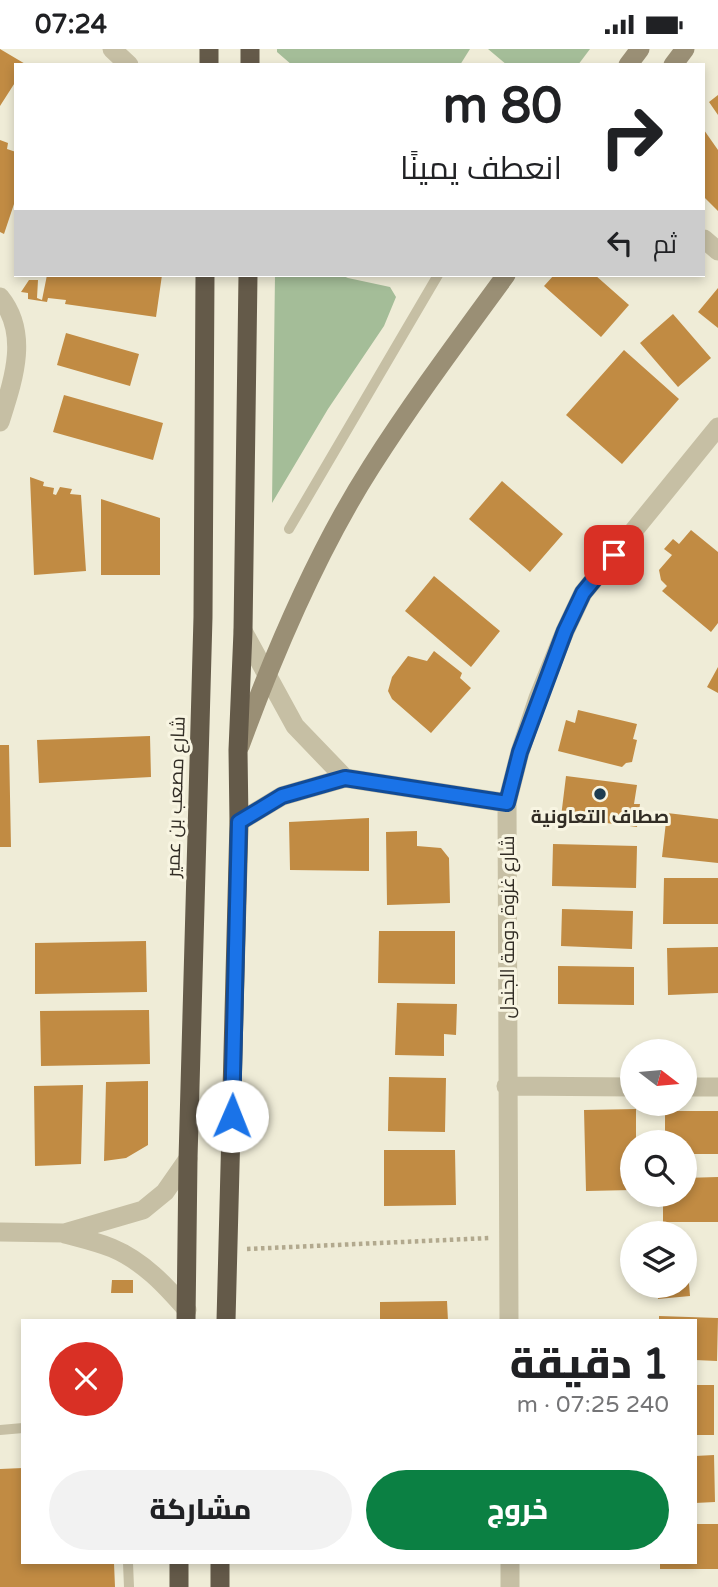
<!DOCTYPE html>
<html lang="ar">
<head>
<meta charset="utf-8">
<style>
  body { margin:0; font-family:"Varela Round",Cairo,sans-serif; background:#f2f2f2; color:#202124; direction:rtl; height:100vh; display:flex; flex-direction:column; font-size:26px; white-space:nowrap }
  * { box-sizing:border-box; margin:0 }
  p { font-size:23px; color:#757577 }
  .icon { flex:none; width:38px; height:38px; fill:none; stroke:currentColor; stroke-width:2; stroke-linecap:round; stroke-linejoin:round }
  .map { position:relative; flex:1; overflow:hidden; direction:ltr }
  .side { position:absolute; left:21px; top:1270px; width:676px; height:245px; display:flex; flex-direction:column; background:#fff; border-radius:0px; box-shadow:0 4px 10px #0003; direction:rtl }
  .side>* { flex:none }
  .top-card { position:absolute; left:14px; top:14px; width:691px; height:214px; border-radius:0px; box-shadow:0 4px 10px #0003; direction:rtl; background:#fff; color:#202124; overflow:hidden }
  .needle { width:46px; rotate:106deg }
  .controls { position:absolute; left:620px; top:990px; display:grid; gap:14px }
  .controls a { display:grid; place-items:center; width:77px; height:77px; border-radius:50%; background:#fff; box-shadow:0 4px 10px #0003; font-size:35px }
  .pin { position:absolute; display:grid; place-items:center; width:60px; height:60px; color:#fff; margin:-30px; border-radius:14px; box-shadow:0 4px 10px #0006 }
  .me { position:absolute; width:77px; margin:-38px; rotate:1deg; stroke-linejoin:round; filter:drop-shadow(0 0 5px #0008) }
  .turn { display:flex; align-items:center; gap:24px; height:147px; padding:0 28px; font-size:32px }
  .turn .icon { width:91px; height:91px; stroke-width:2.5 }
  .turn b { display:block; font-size:49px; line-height:60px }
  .then { display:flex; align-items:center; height:66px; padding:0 28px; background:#0003; gap:14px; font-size:26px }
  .round { display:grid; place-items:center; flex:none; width:74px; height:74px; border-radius:37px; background:#f2f2f2 }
  .overview { display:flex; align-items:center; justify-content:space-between; height:119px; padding:0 28px }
  h1 { font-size:42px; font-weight:800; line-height:52px }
  .button { display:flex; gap:14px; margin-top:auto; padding:14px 28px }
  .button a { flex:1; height:80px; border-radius:42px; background:#0b8043; color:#fff; font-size:28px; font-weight:800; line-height:80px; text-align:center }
  .button a+a { background:#f2f2f2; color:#202124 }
  .status { display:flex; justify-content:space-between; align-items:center; height:49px; padding:0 35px; background:#fff; direction:ltr }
  .status svg { height:19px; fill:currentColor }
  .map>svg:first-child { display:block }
</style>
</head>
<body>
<div class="status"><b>07:24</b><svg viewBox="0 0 49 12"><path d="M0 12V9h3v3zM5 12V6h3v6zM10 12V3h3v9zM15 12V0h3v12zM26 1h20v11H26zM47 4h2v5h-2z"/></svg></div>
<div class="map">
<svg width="718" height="1538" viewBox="0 0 718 1538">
  <rect width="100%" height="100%" fill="#efecd7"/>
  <path fill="#a4bd98" d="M 277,0 L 470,0 L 460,16 L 292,16 L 277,3 Z
    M 488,0 L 590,0 L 578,16 L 507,16 Z
    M 275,226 L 341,226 L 348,229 L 390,238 L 396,248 L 384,277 L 328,360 L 272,454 Z"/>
  <path fill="#c18b43" d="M 0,0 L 27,16 L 16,16 L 16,32 L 0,57 Z
    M 718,46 L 718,66 L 709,53 Z
    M 704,81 L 718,101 L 718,162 L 704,148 Z
    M 0,91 L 8,94 L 7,100 L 16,103 L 16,149 L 4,185 L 0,183 Z
    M 47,226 L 162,226 L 156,268 L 65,255 L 66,251 L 48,249 L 47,253 L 28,250 L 28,244 L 21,243 L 29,231 L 38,231 L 37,249 L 42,251 Z
    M 554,226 L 595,226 L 629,256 L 601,288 L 544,237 Z
    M 718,239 L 718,279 L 698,263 Z
    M 673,265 L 711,309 L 678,338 L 640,294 Z
    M 66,284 L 139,305 L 130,337 L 57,316 Z
    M 624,301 L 679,350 L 622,415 L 566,366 Z
    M 64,346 L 163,374 L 153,411 L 53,383 Z
    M 30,428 L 44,433 L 43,437 L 54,439 L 53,445 L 56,446 L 60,438 L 72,440 L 70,445 L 81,446 L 86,522 L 34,526 Z
    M 502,432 L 563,485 L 530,523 L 469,470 Z
    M 101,450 L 160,469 L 160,526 L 101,526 Z
    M 691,481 L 718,503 L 718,574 L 711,583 L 662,542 L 667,537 L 661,531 L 659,521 L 672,506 L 664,500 L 673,490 L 679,495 Z
    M 434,527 L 500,582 L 471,618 L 405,562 Z
    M 434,602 L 462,624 L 460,629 L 471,639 L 431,684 L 392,650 L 388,642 L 392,628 L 408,607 L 427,612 Z
    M 718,618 L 718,644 L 707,638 Z
    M 578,661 L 637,675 L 633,690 L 637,691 L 632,713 L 626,714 L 622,718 L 558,702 L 566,671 L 575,674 Z
    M 150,687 L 151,728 L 39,734 L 37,691 Z
    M 0,696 L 9,696 L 11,798 L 0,798 Z
    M 566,727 L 637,736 L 634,755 L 640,755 L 637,778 L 561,768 Z
    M 667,764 L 718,770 L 718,814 L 662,808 Z
    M 369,769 L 369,822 L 290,821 L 289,773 Z
    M 417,782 L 417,797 L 441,799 L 449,809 L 450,854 L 387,856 L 386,783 Z
    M 553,795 L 637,797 L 636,839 L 552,837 Z
    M 664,829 L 718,829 L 718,875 L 663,875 Z
    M 562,860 L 633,862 L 632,900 L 561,897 Z
    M 379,882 L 455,882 L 455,935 L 378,934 Z
    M 146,892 L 147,943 L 35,945 L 35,894 Z
    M 718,898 L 718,944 L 668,946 L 667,899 Z
    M 558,917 L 634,918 L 634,956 L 558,955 Z
    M 397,954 L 457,955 L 456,986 L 444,985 L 444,1007 L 395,1006 Z
    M 149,961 L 150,1015 L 41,1017 L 40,962 Z
    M 389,1028 L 446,1029 L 445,1083 L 388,1082 Z
    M 148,1032 L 148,1096 L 126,1109 L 104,1112 L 106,1033 Z
    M 83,1036 L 81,1115 L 35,1117 L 34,1037 Z
    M 636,1060 L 636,1094 L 632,1094 L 632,1141 L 586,1142 L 584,1061 Z
    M 665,1062 L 718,1062 L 718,1105 L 684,1105 L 684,1094 L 665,1094 Z
    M 384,1101 L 455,1101 L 456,1156 L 384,1157 Z
    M 718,1128 L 718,1173 L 663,1173 L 663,1146 L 684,1146 L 684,1129 Z
    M 684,1195 L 692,1195 L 694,1216 L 688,1222 L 690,1247 L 658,1250 L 657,1237 L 684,1237 Z
    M 112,1231 L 133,1231 L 133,1244 L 111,1244 Z
    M 447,1252 L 448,1272 L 380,1272 L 380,1253 Z
    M 659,1267 L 718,1269 L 717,1312 L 695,1311 L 695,1272 L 659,1272 Z
    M 695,1336 L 714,1336 L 714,1386 L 695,1386 Z
    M 714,1406 L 715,1453 L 695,1454 L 695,1407 Z
    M 23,1419 L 23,1514 L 114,1514 L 115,1538 L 0,1538 L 0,1420 Z
    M 695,1475 L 718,1475 L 718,1520 L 660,1520 L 660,1514 L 695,1514 Z"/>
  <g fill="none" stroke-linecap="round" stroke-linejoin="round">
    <path stroke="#b2a98e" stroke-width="4.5" stroke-dasharray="3.5 3.5" stroke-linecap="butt" d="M 247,1200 L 490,1189"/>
    <path stroke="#c6bfa4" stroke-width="10" d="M 289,480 L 438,226
      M 0,1381 L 23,1379
      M 128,1514 L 129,1538"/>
    <path stroke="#c6bfa4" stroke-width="19" d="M 704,190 L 718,202
      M 0,248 C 30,285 13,332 0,373
      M 243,582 L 295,677 L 345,729
      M 239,773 L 282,747 L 345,729 L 507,754
      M 506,1037 L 632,1038
      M 684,1038 L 718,1038
      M 0,1183 L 64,1184 L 143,1161 L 165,1143 L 188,1110
      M 65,1185 C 80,1189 97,1193 112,1199 C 143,1212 165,1236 187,1261
      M 509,1272 L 507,754 L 520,703 L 538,649 L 565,582 L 583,544 L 718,378
      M 510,1514 L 510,1538"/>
    <path stroke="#c6bfa4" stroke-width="19" d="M 112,0 L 129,16"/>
    <path stroke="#9a8f75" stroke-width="19" d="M 628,16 L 640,0
      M 673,16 L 685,0
      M 240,697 C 274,604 318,501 371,418 C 413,352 460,289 506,226"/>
    <path stroke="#645a49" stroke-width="19" d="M 209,16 L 209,0
      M 250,16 L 250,0
      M 186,1272 L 188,1110 L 203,568 L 205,226
      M 226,1272 L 239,773 L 238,701 L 243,582 L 248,226
      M 179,1538 L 179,1514
      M 220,1538 L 220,1514"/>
  </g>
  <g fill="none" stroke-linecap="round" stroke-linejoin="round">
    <g stroke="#114b97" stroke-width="18">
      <path id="route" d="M 232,1067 L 239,773 L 282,747 L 345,729 L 507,754 L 520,703 L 565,582 L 583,544 L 614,506"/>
    </g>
    <use href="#route" stroke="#1a73e8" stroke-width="12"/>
  </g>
  <circle fill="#1d3d51" stroke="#f8f5e2" stroke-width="2.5" cx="600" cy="745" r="7"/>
  <g text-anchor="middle" stroke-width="6" stroke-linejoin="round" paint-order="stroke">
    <g font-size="19" fill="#322d25" stroke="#f8f5e2">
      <text transform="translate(175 748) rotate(-88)" y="7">شارع مصعب بن عمير</text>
      <text transform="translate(507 878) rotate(-90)" y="7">شارع غزوة دومة الجندل</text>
    </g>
    <g font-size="19" font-weight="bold" fill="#322d25" stroke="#f8f5e2">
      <text x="600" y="774">صطاف التعاونية</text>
    </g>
  </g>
</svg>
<div class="controls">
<a><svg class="needle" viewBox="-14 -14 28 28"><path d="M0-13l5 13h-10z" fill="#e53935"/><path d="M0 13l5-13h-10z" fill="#757577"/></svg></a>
<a><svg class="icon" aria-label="search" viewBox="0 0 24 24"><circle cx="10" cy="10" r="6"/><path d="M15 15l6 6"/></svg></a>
<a><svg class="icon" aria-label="layers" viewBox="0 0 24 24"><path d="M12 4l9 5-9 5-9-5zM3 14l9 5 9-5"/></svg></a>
</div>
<div class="pin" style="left:614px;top:506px;background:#d93025"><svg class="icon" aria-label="arrive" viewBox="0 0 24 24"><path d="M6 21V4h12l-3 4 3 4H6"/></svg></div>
<svg class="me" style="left:232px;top:1067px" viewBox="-20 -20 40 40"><circle r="19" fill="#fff"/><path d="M0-13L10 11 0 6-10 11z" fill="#1a73e8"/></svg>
<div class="top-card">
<div class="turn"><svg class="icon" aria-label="right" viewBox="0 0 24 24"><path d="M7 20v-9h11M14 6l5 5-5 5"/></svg><div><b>80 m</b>انعطف يمينًا</div></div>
<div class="then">ثم<svg class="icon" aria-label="left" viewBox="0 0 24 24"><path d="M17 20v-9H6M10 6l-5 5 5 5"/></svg></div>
</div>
<section class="side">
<div class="overview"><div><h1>1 دقيقة</h1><p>240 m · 07:25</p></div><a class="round" style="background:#d93025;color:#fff"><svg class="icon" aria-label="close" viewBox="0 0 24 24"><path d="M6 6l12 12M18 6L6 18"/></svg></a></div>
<div class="button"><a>خروج</a><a>مشاركة</a></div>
</section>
</div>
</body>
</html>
